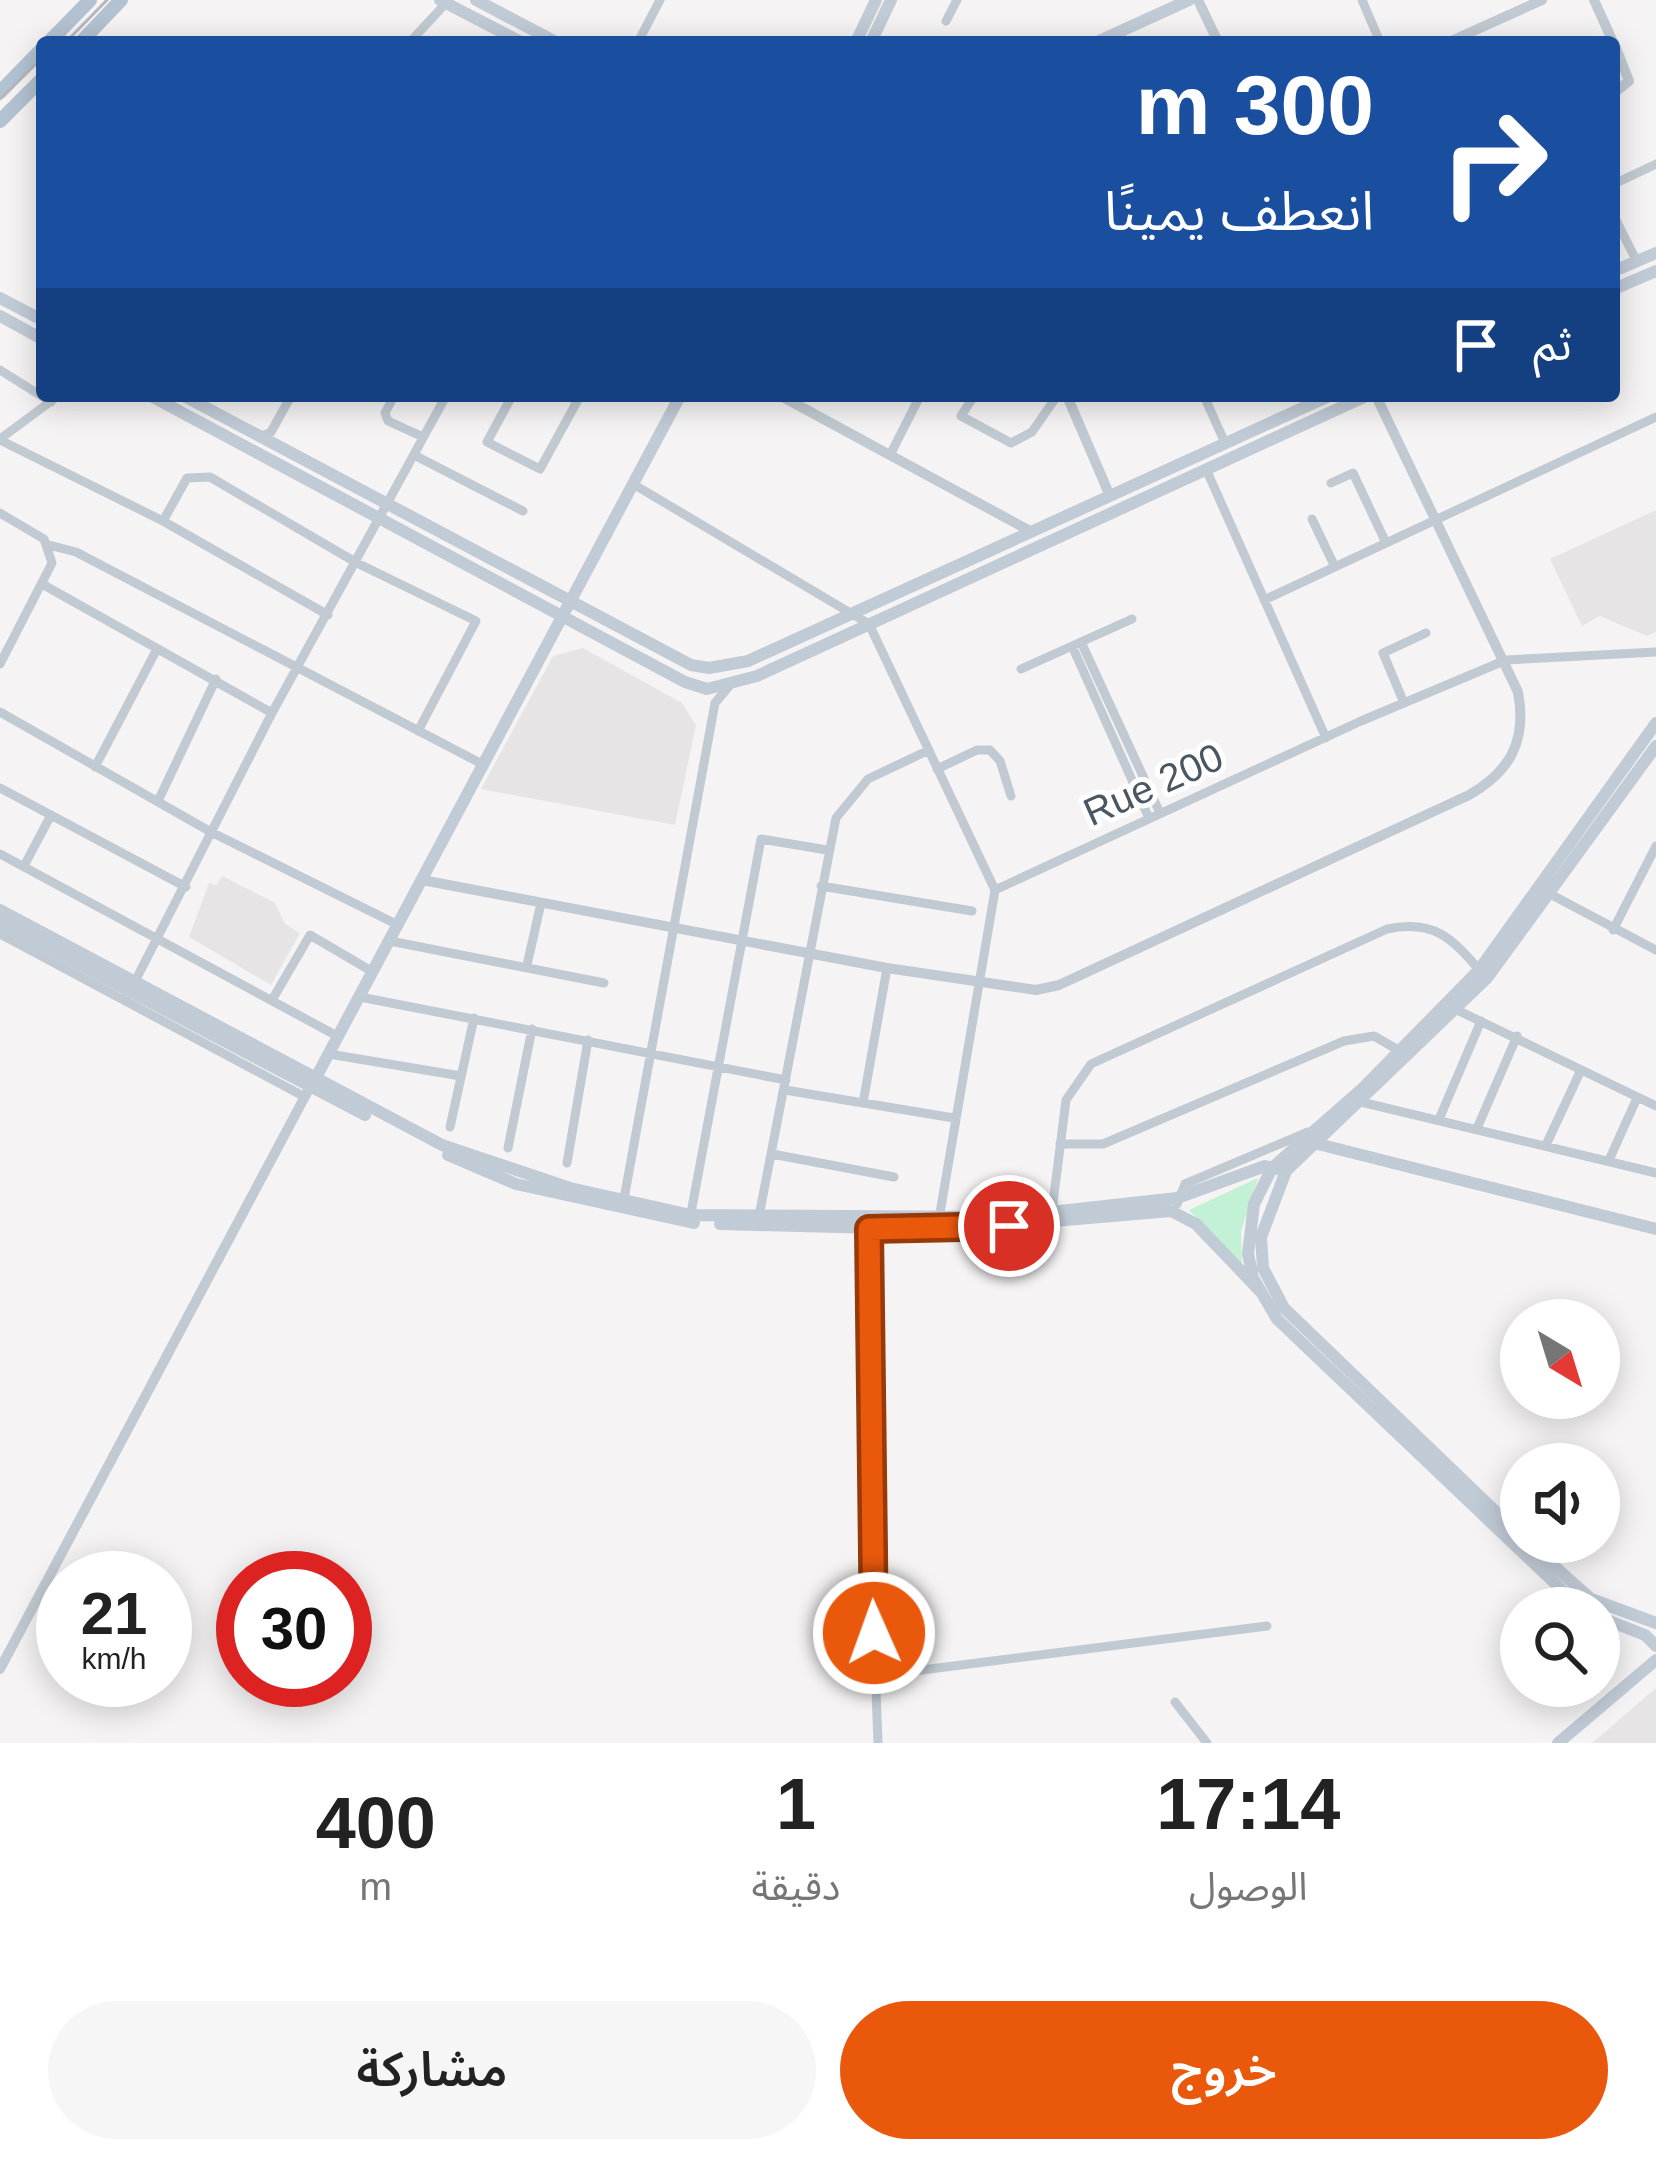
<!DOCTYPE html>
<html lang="ar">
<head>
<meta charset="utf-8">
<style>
  body { margin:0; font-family:Helvetica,"Noto Sans Arabic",sans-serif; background:#f6f6f6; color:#222; direction:rtl; height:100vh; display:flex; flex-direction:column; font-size:45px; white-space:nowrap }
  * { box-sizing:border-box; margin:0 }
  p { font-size:39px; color:#767676 }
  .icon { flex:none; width:66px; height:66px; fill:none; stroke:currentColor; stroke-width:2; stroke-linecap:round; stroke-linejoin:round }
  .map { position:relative; height:1743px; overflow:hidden; direction:ltr }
  .drawer { display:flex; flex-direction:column; background:#fff; flex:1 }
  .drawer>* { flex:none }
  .banner { position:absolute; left:36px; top:36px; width:1584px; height:366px; border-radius:12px; box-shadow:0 6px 30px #0003; direction:rtl; background:#1a4fa0; color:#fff; overflow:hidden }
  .needle { width:78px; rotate:142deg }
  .tools { position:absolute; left:1500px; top:1299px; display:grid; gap:24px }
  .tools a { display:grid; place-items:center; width:120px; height:120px; border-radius:50%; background:#fff; box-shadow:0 6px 30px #0003; font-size:60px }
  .speed { position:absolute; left:36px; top:1551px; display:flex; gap:24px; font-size:60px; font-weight:700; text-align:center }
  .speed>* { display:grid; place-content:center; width:156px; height:156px; border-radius:50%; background:#fff; box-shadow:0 6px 30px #0003; line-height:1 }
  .speed small { font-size:30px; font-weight:400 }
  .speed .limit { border:18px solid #d22; background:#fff; color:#111 }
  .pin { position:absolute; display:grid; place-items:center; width:102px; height:102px; color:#fff; margin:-51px; border:6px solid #fff; border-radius:50%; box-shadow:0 3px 12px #0007 }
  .me { position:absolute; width:132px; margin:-66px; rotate:358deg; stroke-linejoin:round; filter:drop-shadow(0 0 9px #0008) }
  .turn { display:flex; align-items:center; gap:42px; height:252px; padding:0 48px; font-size:54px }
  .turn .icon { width:156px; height:156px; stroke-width:2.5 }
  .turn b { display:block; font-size:84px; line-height:102px }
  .then { display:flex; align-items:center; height:114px; padding:0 48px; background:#0003; gap:24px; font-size:45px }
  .eta { display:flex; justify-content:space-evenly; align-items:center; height:204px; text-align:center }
  .eta b { font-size:72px; font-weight:600; line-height:84px }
  .cta { display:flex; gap:24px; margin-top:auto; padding:24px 48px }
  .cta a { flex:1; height:138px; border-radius:72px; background:#ea580c; color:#fff; font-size:48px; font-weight:600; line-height:138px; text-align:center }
  .cta a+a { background:#f6f6f6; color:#222 }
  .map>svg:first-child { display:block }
</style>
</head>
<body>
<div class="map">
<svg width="1656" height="1743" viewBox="0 0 1656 1743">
  <rect width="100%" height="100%" fill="#f5f3f3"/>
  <path fill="#e6e4e5" d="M 1656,510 L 1656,632 L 1647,636 L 1600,616 L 1582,626 L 1550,559 Z
    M 583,648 L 682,703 L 696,725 L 675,825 L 481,789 L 553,656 Z
    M 222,876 L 275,903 L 285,924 L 300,933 L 271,985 L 189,937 L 209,883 L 217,885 Z
    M 1656,1688 L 1656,1743 L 1592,1743 Z"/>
  <path fill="#c3f1d5" d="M 1258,1178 L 1241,1231 L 1242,1267 L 1189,1210 Z"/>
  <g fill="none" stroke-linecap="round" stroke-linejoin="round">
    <path stroke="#c1cad2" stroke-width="9" d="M 1362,0 L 1380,42
      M 946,21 L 957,0
      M 410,42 L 447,2
      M 638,42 L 660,0
      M 1614,184 L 1656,164
      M 1614,216 L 1637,262
      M 0,370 L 51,402
      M 394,396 L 385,413 L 388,421 L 423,437
      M 512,396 L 487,442 L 540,469 L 580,396
      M 974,396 L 961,416 L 1011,443 L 1032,432 L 1057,396
      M 1204,396 L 1225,443
      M 260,437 L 271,432 L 291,396
      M 0,439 L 58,396
      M 0,440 L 163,521 L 328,615
      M 414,455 L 523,511
      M 890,455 L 920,396
      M 1206,469 L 1326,738
      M 1331,483 L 1353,473 L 1386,543
      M 633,484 L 869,624 L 995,890
      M 0,513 L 44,539 L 52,563 L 0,664
      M 1312,519 L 1335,567
      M 163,521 L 187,478 L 210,477 L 357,563 L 476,621 L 418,731
      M 49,545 L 76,552 L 484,765
      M 42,584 L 272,713
      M 1264,600 L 1656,417
      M 1081,642 L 1160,813
      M 1072,646 L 1149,818
      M 1021,669 L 1132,619
      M 1404,703 L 1383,653 L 1426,633
      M 0,712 L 211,832 L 398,925
      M 95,767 L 157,649
      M 937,769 L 977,750 L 990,750 L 1000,761 L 1011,796
      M 0,788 L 186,887
      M 158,801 L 216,679
      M 0,854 L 339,1037
      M 24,866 L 51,815
      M 821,886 L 972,911
      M 1550,894 L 1656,950
      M 1613,930 L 1656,846
      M 0,934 L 305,1097
      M 390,941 L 604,983
      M 527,965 L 541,903
      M 360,997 L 786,1080
      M 272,1000 L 310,935 L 373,972
      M 125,1001 L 272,713 L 446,396
      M 1455,1009 L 1656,1106
      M 329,1054 L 461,1076
      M 785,1090 L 954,1118
      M 1361,1102 L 1656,1173
      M 863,1103 L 887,968
      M 1440,1117 L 1481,1021
      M 1478,1126 L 1517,1036
      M 450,1127 L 474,1018
      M 1060,1144 L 1103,1144 L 1344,1041 L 1374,1036 L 1400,1051
      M 1546,1145 L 1581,1070
      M 508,1148 L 532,1029
      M 772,1154 L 894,1177
      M 1609,1160 L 1637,1098
      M 567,1163 L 588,1040
      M 623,1204 L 715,703 L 730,685
      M 1177,1204 L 1185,1184 L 1308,1132
      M 1052,1211 L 1066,1100 L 1091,1064 L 1387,929 C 1434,919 1452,938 1481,972
      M 759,1216 L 836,818 L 868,779 L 929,750
      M 690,1218 L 761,839 L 827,850
      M 939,1219 L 995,890 L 1361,721 L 1506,660 L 1656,652
      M 869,1229 L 869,1504 L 878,1743
      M 875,1676 L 1267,1626
      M 1175,1702 L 1207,1743"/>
    <path stroke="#c1cad2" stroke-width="10" d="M 1198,0 L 1218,42
      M 1594,0 L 1613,42
      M 1449,42 L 1542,0
      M 1614,43 L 1629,81 L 1614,93
      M 781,396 L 1032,532
      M 1067,396 L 1110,496
      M 422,880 L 887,968 L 1036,990 L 1059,985 L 1469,795 C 1511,771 1527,740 1518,692 L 1376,396
      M 0,1669 L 310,1087"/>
    <path stroke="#c1cbd6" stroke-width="12" d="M 440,0 L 521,42
      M 476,0 L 556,42
      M 856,42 L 876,0
      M 871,42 L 891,0
      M 1097,42 L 1189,0
      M 1614,271 L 1656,253
      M 1614,289 L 1656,271
      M 0,298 L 42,320
      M 0,316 L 42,339
      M 151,396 L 685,682 L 707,689 L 757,676 L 1366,396
      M 184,396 L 691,665 L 709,668 L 748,661 L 1329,396
      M 0,910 L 442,1145 L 570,1188 L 691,1215 L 1006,1217 L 1177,1198 L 1265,1166 L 1286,1171
      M 0,923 L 365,1115
      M 313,1083 L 680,396
      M 1310,1142 L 1656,1229
      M 448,1155 L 516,1184 L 694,1223
      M 720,1224 L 950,1230 L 1171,1211 L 1196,1224 L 1260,1291
      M 1521,1536 L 1284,1308 L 1263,1268 L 1261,1237 L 1286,1171 L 1487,978 L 1656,746
      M 1527,1542 L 1591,1599 L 1656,1623
      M 1581,1608 L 1277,1319 L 1253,1278 L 1248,1254 L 1254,1204 L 1272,1168 L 1363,1088 L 1479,970 L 1656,723
      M 1599,1617 L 1645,1635 L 1656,1646
      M 1558,1743 L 1656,1660"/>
    <path stroke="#b3c2d1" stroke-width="14" d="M 49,42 L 90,0
      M 81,42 L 121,0
      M 0,92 L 42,49
      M 0,121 L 42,79"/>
    <path stroke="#b5b8bd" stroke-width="3" d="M 66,42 L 107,0
      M 0,99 L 42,58"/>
  </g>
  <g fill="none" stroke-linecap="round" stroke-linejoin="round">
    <g stroke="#983908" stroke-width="30">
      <path id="route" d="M 874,1633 L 869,1229 L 1009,1226"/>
    </g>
    <use href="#route" stroke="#ea580c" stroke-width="21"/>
  </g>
  <g text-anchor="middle" stroke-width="10" stroke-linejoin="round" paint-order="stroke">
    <g font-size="39" fill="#4a5661" stroke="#fff">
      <text transform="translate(1153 784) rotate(-24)" y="14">Rue 200</text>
    </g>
  </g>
</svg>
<div class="tools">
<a><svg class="needle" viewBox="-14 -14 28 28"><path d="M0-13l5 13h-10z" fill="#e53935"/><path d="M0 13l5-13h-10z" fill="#767676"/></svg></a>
<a><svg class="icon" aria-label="sound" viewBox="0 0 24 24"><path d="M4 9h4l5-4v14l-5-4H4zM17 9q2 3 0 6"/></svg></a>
<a><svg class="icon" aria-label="search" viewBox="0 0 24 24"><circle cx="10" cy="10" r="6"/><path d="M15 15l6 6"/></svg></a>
</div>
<div class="speed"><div>21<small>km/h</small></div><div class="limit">30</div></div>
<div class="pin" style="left:1009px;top:1226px;background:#d93025"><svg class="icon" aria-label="arrive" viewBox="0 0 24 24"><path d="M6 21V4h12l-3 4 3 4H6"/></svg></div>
<svg class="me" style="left:874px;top:1633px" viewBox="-20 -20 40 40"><circle r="17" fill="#ea580c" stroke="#fff" stroke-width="3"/><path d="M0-11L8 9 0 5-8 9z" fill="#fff"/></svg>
<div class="banner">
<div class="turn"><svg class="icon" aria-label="right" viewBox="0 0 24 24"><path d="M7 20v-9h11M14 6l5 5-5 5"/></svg><div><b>300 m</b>انعطف يمينًا</div></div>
<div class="then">ثم<svg class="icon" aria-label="arrive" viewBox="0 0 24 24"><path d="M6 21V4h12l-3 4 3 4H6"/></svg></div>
</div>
</div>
<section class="drawer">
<div class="eta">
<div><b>17:14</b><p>الوصول</p></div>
<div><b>1</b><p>دقيقة</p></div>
<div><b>400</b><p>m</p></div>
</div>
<div class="cta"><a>خروج</a><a>مشاركة</a></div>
</section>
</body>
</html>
